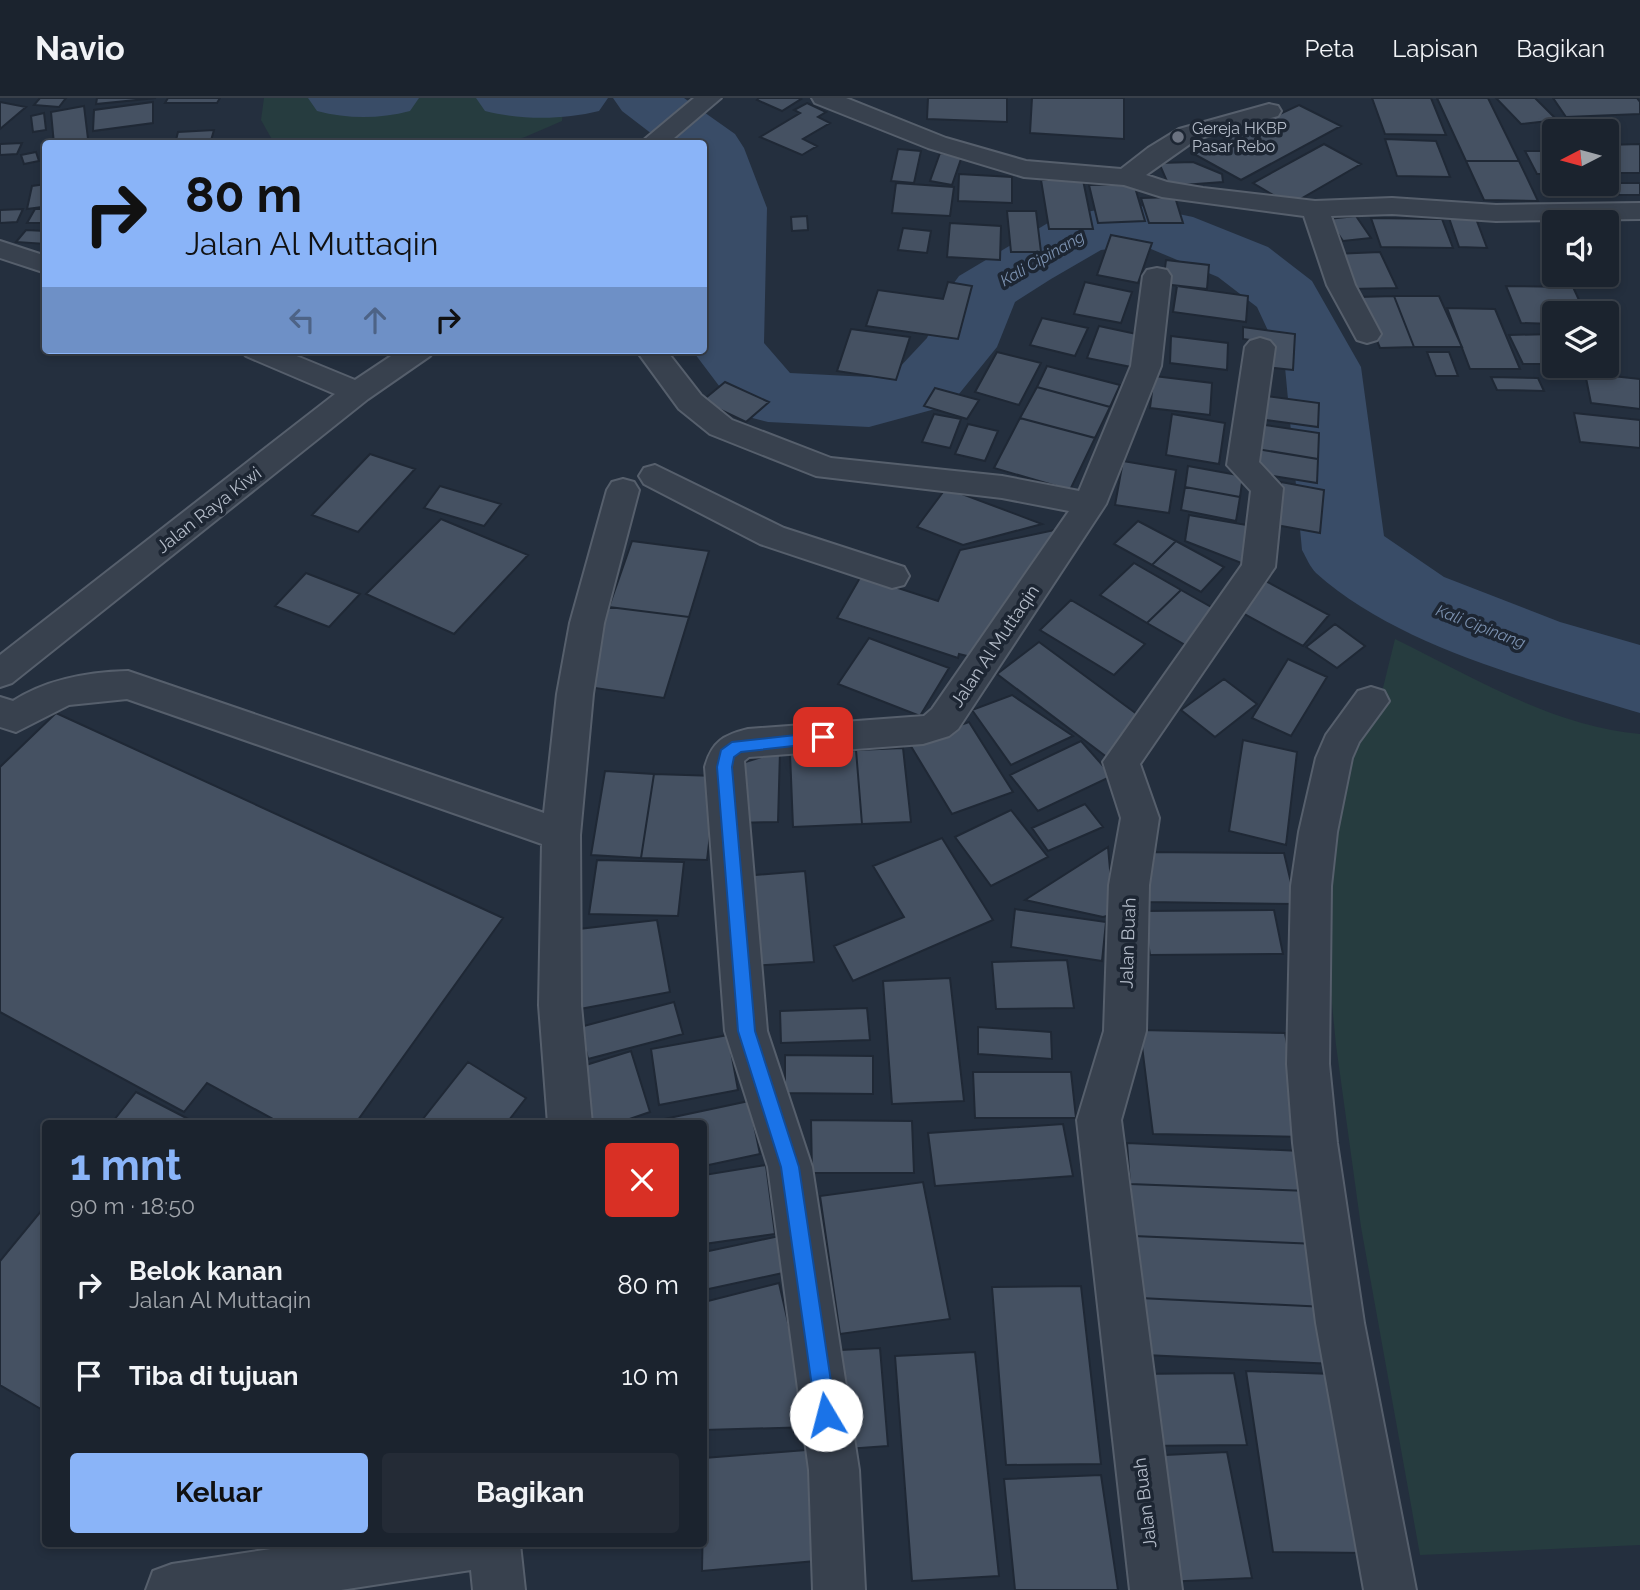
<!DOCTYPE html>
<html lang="id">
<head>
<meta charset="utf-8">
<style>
  body { margin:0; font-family:Raleway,sans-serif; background:#242b36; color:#f1f3f6; height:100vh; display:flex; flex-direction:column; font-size:26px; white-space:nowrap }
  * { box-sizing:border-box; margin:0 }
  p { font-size:23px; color:#a0a4aa }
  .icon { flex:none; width:38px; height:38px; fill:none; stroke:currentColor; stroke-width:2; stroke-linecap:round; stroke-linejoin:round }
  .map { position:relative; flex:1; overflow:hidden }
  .side { position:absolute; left:42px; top:1022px; width:665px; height:427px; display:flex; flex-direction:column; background:#1b232e; border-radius:7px; box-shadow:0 4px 10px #0003,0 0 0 2px #39404a }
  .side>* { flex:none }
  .hud { position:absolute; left:42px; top:42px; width:665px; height:214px; border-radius:7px; box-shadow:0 4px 10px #0003,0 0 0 2px #39404a; background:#8ab4f8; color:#111; overflow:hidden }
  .needle { width:46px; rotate:264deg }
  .controls { position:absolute; left:1542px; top:21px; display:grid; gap:14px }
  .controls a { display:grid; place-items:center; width:77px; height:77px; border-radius:7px; background:#1b232e; box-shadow:0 4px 10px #0003,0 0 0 2px #39404a; font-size:35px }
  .pin { position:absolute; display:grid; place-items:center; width:60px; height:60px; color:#fff; margin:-30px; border-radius:14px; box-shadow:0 4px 10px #0006 }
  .me { position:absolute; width:77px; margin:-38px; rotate:352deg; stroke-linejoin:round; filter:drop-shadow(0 0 5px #0008) }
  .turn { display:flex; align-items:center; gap:24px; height:147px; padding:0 28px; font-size:32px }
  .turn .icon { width:91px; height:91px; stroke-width:2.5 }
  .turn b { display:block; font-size:49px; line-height:60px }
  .lanes { display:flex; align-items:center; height:66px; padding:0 28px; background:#0003; justify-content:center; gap:35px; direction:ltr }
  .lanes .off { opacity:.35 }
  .round { display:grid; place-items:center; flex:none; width:74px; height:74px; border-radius:7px; background:#242b36 }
  .summary { display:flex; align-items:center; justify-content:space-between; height:119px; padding:0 28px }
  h1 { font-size:42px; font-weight:700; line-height:52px; color:#8ab4f8 }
  .button { display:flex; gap:14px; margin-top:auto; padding:14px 28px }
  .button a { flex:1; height:80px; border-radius:7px; background:#8ab4f8; color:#111; font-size:28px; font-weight:700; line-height:80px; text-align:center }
  .button a+a { background:#242b36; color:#f1f3f6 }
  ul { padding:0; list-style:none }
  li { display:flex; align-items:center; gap:21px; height:91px; padding:0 28px }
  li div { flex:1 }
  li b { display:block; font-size:26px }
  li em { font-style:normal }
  header { display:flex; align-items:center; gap:42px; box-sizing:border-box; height:98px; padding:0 35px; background:#1b232e; border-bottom:2px solid #39404a }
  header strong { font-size:33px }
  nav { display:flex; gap:38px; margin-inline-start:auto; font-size:24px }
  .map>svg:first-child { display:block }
</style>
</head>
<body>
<header>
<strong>Navio</strong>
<nav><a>Peta</a><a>Lapisan</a><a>Bagikan</a></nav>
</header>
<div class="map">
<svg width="1640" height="1492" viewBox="0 0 1640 1492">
  <rect width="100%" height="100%" fill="#242f3e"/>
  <path fill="#263c3f" d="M 264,0 L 564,0 L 562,23 L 525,39 L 502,46 L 274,45 L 261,22 Z
    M 1395,541 C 1473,579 1552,628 1640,636 L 1640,1447 L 1420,1457 L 1361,1129 L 1336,947 L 1322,804 L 1336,688 L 1380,602 Z"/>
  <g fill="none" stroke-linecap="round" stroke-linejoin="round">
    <path fill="#394c67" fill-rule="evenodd" d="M 308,0 L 419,0 L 410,13 C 379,21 348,21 317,13 Z
      M 476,0 L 608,0 L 599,13 C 563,22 521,22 485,13 Z
      M 613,0 L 684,0 L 735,36 L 744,50 L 767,110 L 764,245 L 790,275 L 869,279 L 897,272 L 927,240 L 948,193 L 959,178 L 1058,119 L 1131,106 L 1193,119 L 1268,149 L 1312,183 L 1361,269 L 1384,438 L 1444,479 L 1560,524 L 1640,547 L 1640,615 C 1536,583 1398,549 1316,475 C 1310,469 1306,459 1302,452 L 1285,269 L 1257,209 L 1218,179 L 1151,151 L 1131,148 L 1101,152 L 1051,181 L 1015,204 L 997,249 L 950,307 L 869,329 L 768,324 L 741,317 L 692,252 L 704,252 L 704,46 L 665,46 L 622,13 Z"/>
  </g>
  <path fill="#455162" stroke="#1f2835" stroke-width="2" d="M 40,0 L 66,0 L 59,9 L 34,7 Z
    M 97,0 L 156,0 L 96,6 Z
    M 168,0 L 220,0 L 217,5 L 165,5 Z
    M 759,0 L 799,0 L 801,1 L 782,13 L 757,2 Z
    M 928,0 L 1007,0 L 1007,24 L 927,21 Z
    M 1032,0 L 1124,0 L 1124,41 L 1030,35 Z
    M 1372,0 L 1431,0 L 1446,37 L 1385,36 Z
    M 1437,0 L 1488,0 L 1519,63 L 1466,63 Z
    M 1496,0 L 1535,0 L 1557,22 L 1521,26 Z
    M 1553,0 L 1637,0 L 1640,4 L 1640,16 L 1566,19 Z
    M 0,4 L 26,9 L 0,31 Z
    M 153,4 L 153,25 L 93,33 L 94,12 Z
    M 807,5 L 826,14 L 818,19 L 830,25 L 803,41 L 817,48 L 802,57 L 760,39 L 800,15 L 794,12 Z
    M 1299,7 L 1341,28 L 1241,82 L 1194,56 Z
    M 84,8 L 88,41 L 54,46 L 51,14 Z
    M 44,15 L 46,32 L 33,34 L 31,18 Z
    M 214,32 L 210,46 L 175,46 L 178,34 Z
    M 1385,41 L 1436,43 L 1450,79 L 1397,78 Z
    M 22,45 L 17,56 L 0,57 L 0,46 Z
    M 1324,46 L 1361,66 L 1290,107 L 1253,85 Z
    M 1640,46 L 1640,75 L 1615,75 L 1606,63 L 1606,47 Z
    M 898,51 L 921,53 L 914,85 L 891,83 Z
    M 1525,53 L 1554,53 L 1554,76 L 1537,76 Z
    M 36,54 L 39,63 L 24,66 L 21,57 Z
    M 940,55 L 962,58 L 952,87 L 930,83 Z
    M 1466,63 L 1519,63 L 1538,103 L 1484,102 Z
    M 1193,64 L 1222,76 L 1223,84 L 1169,88 L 1159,65 Z
    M 959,76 L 1012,79 L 1012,105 L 958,103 Z
    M 1041,82 L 1083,82 L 1093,131 L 1049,131 Z
    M 896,85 L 954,89 L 950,118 L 892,115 Z
    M 1612,85 L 1640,85 L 1640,97 L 1619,97 Z
    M 46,86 L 42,109 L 27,111 L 32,88 Z
    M 1134,86 L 1145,123 L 1098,125 L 1089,87 Z
    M 1175,99 L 1183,125 L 1149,125 L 1141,100 Z
    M 23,111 L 17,124 L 0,125 L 0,112 Z
    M 35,111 L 46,111 L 46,125 L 27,125 Z
    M 1007,113 L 1036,113 L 1041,154 L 1011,154 Z
    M 1448,117 L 1475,118 L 1487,150 L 1459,149 Z
    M 807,118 L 808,132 L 792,133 L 791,119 Z
    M 1356,118 L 1371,140 L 1343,143 L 1328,121 Z
    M 1371,120 L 1442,121 L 1453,150 L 1381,149 Z
    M 950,125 L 1001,128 L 1000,162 L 947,159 Z
    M 903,130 L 931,133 L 927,155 L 898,152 Z
    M 26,132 L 46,133 L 46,146 L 16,144 Z
    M 1111,137 L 1152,145 L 1138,185 L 1097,177 Z
    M 1380,154 L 1397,190 L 1350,191 L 1334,156 Z
    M 1166,162 L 1209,167 L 1207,191 L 1163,186 Z
    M 948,184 L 972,188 L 958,241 L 866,228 L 878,192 L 943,201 Z
    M 1085,184 L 1132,194 L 1121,225 L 1074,216 Z
    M 1177,188 L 1248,198 L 1246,224 L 1173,214 Z
    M 1506,188 L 1573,189 L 1585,215 L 1554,215 L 1554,226 L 1521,225 Z
    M 1394,198 L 1414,249 L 1380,250 L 1359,199 Z
    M 1394,198 L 1439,198 L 1462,249 L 1414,249 Z
    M 1447,210 L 1495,211 L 1520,271 L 1470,271 Z
    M 1042,220 L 1088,230 L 1075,258 L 1030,247 Z
    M 1099,228 L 1141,237 L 1131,269 L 1087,260 Z
    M 1243,229 L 1295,236 L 1293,272 L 1264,269 L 1265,244 L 1243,241 Z
    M 851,231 L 910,239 L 896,282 L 837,273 Z
    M 1554,236 L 1554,266 L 1523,266 L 1509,237 Z
    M 1171,238 L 1228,245 L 1227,272 L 1170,265 Z
    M 997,254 L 1041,265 L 1019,307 L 975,294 Z
    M 1427,254 L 1449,254 L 1458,278 L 1436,278 Z
    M 1047,268 L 1120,287 L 1110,309 L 1037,289 Z
    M 1585,275 L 1640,281 L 1640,311 L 1591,305 Z
    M 1154,278 L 1212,285 L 1210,317 L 1150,310 Z
    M 1491,279 L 1538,280 L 1544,293 L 1497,292 Z
    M 725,284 L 769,304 L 746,324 L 702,303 Z
    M 1037,289 L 1110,309 L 1095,340 L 1020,320 Z
    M 935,290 L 979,302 L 967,321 L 924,308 Z
    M 1259,297 L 1319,305 L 1318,329 L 1258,321 Z
    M 1574,315 L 1640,322 L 1640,350 L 1580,344 Z
    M 934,316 L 961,321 L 950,350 L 922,344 Z
    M 1172,316 L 1225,325 L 1219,366 L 1166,357 Z
    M 1020,320 L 1095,340 L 1070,392 L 994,370 Z
    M 968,326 L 998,333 L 985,363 L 955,356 Z
    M 1258,326 L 1319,335 L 1318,361 L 1257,351 Z
    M 1257,351 L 1318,361 L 1317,385 L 1254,375 Z
    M 370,356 L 415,371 L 358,434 L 312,417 Z
    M 1123,363 L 1176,372 L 1169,415 L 1115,407 Z
    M 1188,368 L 1243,378 L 1240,399 L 1185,389 Z
    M 1281,384 L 1324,392 L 1320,435 L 1276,427 Z
    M 440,388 L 501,406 L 484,428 L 424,410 Z
    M 1185,389 L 1240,399 L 1236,423 L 1181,412 Z
    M 946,390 L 1042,426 L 963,447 L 917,429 Z
    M 1189,417 L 1258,429 L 1249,468 L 1185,443 Z
    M 441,421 L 528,457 L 454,536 L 366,496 Z
    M 1138,423 L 1176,443 L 1152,467 L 1114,446 Z
    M 1064,430 L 971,559 L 959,556 L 958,560 L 837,520 L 861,478 L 938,503 L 960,452 Z
    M 632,443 L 709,453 L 689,519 L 609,509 Z
    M 1176,443 L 1224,469 L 1201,494 L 1152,467 Z
    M 1134,465 L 1181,492 L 1147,525 L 1100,497 Z
    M 306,475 L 360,496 L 329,529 L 275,508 Z
    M 1262,481 L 1329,517 L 1303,548 L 1235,511 Z
    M 1181,492 L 1220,514 L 1187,548 L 1147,525 Z
    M 1071,502 L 1145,546 L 1114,577 L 1040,532 Z
    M 609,509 L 689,519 L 664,600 L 581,588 Z
    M 1335,526 L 1365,548 L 1337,570 L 1306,549 Z
    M 869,540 L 949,570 L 920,618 L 838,586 Z
    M 1039,544 L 1149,625 L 1108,660 L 997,576 Z
    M 1288,561 L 1327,579 L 1291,638 L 1252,620 Z
    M 1224,581 L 1257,606 L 1215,639 L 1181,612 Z
    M 1012,597 L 1073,638 L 1011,667 L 972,612 Z
    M 56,615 L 503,820 L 355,1026 L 282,1026 L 207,985 L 184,1014 L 0,914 L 0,669 Z
    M 969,624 L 1013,694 L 952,716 L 909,645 Z
    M 1243,642 L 1297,654 L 1286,747 L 1229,733 Z
    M 1081,643 L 1112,678 L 1038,713 L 1010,677 Z
    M 903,650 L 911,724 L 862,726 L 856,652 Z
    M 856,652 L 862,726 L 793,729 L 790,655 Z
    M 780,653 L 778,724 L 733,725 L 733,668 Z
    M 605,673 L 654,676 L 641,760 L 591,757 Z
    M 654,676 L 717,678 L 707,762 L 641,760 Z
    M 1085,706 L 1103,729 L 1048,753 L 1032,730 Z
    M 1011,712 L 1048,759 L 991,788 L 955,739 Z
    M 942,740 L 993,822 L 853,883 L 834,848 L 904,819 L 873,768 Z
    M 1108,749 L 1114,816 L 1103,819 L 1025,802 Z
    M 1139,754 L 1284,755 L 1296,806 L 1146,804 Z
    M 597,762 L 684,764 L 678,818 L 589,816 Z
    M 805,773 L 814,864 L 749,868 L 743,778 Z
    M 1015,811 L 1106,824 L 1102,863 L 1011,849 Z
    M 1274,812 L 1283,856 L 1150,857 L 1143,813 Z
    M 657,822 L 670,894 L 580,911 L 570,832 Z
    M 1067,862 L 1074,910 L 996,911 L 992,864 Z
    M 950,880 L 964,1003 L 892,1006 L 883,883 Z
    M 674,904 L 683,936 L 588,961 L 580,929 Z
    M 867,910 L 870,942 L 781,945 L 780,913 Z
    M 978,929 L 1051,934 L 1052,961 L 978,956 Z
    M 1140,932 L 1285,935 L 1304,1039 L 1153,1036 Z
    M 728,937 L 738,992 L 659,1007 L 651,951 Z
    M 631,953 L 650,1014 L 615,1026 L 588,1026 L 573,971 Z
    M 785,957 L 873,958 L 873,996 L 785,995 Z
    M 468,964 L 526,1000 L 506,1026 L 419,1026 Z
    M 973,974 L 1071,974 L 1076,1020 L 975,1020 Z
    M 136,994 L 198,1026 L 111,1026 Z
    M 749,1003 L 760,1056 L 704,1068 L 704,1026 L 641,1026 Z
    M 811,1022 L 912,1023 L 914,1075 L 812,1075 Z
    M 1063,1026 L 1073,1078 L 935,1088 L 928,1035 Z
    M 1127,1045 L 1301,1053 L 1308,1093 L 1130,1086 Z
    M 766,1067 L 775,1136 L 704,1146 L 704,1077 Z
    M 923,1084 L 950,1221 L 840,1236 L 820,1098 Z
    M 1130,1086 L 1308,1093 L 1317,1146 L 1134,1138 Z
    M 46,1107 L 46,1314 L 0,1287 L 0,1163 Z
    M 784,1137 L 792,1173 L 704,1192 L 704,1154 Z
    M 1134,1138 L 1317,1146 L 1326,1209 L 1140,1200 Z
    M 779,1185 L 812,1329 L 704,1332 L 704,1204 Z
    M 1081,1188 L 1101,1366 L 1006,1367 L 992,1189 Z
    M 1140,1200 L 1326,1209 L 1335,1266 L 1145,1257 Z
    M 880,1250 L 888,1348 L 846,1351 L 840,1252 Z
    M 975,1254 L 999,1478 L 912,1483 L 895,1258 Z
    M 1246,1273 L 1333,1276 L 1367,1455 L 1273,1454 Z
    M 1234,1275 L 1247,1347 L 1140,1348 L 1131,1276 Z
    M 819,1351 L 827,1462 L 702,1473 L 704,1360 Z
    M 1227,1354 L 1252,1480 L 1163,1484 L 1144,1358 Z
    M 1101,1377 L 1118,1492 L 1015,1492 L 1004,1381 Z"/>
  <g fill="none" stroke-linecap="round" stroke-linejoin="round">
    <g stroke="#565f6c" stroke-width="4">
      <path id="minor" d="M 694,0 L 721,0 L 667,46 L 639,46 Z
        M 812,0 L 846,0 L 946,40 L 1026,63 L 1121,71 L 1148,50 L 1179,31 L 1269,6 L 1278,8 L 1281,13 L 1278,18 L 1197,41 L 1146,77 L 1167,84 L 1203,90 L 1315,103 L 1392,100 L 1496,107 L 1640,105 L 1640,121 L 1496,123 L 1392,116 L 1331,118 L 1355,187 L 1381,236 L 1377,242 L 1367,245 L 1357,242 L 1327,187 L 1304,118 L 1162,99 L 1124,87 L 1024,79 L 928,50 L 815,5 Z
        M 0,143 L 46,158 L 46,175 L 0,160 Z
        M 1157,170 L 1167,172 L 1171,178 L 1161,268 L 1106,406 L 958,631 L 949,638 L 923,646 L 749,659 L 744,663 L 767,933 L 812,1069 L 859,1372 L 865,1492 L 813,1492 L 809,1372 L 768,1069 L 725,933 L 705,669 C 712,643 724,637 748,631 L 924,618 L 932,611 L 1069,413 L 1002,400 L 816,378 L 710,336 L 679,311 L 636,252 L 666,252 L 701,297 L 732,322 L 831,360 L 1002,378 L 1079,393 L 1131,268 L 1143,178 L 1147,172 Z
        M 1260,240 L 1270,243 L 1275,249 L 1259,364 L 1283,390 L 1275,469 L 1140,666 L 1159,720 L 1149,787 L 1146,933 L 1121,1022 L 1182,1492 L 1130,1492 L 1077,1022 L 1104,933 L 1109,787 L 1121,720 L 1103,664 L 1242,467 L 1251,393 L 1227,367 L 1245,249 L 1250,243 Z
        M 241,252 L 282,252 L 355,282 L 400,252 L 435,252 L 430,258 L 368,301 L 12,585 L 0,589 L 0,557 L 335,296 L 246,258 Z
        M 655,367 L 784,430 L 904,469 L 909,478 L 904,487 L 892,490 L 760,446 L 644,386 L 639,378 L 644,370 Z
        M 623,381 L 634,384 L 639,392 L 604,525 L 593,596 L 580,737 L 581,907 L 592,1026 L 548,1026 L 539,907 L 542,746 L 127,601 L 69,607 L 16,634 L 0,629 L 0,599 L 13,603 C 47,581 88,574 128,573 L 544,715 L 557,596 L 570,525 L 607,392 L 612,384 Z
        M 1371,589 L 1384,593 L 1389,603 L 1359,644 L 1352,660 L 1337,734 L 1331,788 L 1329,966 L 1337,1045 L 1364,1225 L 1416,1492 L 1364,1492 L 1316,1225 L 1293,1045 L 1287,966 L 1291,788 L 1299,734 L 1316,660 L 1326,637 L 1358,593 Z
        M 304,1446 L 520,1446 L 525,1492 L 473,1492 L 471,1472 L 341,1492 L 146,1492 L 153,1473 L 172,1466 Z"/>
    </g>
    <use href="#minor" fill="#38414e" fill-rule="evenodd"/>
  </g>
  <path fill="#1a73e8" stroke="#114b97" stroke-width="2" d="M 823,634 L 829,635 L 831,639 L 829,644 L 741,654 L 734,659 L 732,669 L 755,933 L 799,1069 L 836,1317 L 833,1324 L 826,1327 L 819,1324 L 816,1317 L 781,1069 L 738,933 L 717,669 L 721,652 L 732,644 Z"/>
  <circle fill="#6b7280" stroke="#1d2633" stroke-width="2.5" cx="1178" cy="39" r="7"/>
  <g text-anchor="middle" stroke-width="7" stroke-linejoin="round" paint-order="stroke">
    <g font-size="16" fill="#b4bcc9" stroke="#1d2633" text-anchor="start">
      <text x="1192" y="36">Gereja HKBP<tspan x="1192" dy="18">Pasar Rebo</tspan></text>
    </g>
    <g font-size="16" font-style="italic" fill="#7c92b1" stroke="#1d2633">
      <text transform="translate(1042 160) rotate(-30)" y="6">Kali Cipinang</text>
      <text transform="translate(1481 528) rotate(21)" y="6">Kali Cipinang</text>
    </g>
    <g font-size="18" fill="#b4bcc9" stroke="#1d2633">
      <text transform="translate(209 412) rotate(-38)" y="6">Jalan Raya Kiwi</text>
      <text transform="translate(995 548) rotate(-56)" y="6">Jalan Al Muttaqin</text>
      <text transform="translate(1128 845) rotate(-88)" y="6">Jalan Buah</text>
      <text transform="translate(1145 1405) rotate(-97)" y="6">Jalan Buah</text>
    </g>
  </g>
</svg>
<div class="controls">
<a><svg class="needle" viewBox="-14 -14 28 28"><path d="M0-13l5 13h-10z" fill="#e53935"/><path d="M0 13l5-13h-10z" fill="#a0a4aa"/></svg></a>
<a><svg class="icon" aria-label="sound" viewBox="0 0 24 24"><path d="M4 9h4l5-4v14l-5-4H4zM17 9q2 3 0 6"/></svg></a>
<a><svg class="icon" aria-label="layers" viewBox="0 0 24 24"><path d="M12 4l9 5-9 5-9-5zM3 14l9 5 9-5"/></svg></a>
</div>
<div class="pin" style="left:823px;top:639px;background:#d93025"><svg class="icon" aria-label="arrive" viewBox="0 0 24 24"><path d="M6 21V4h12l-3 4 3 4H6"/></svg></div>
<svg class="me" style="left:826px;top:1317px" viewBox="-20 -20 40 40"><circle r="19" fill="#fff"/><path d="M0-13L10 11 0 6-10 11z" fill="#1a73e8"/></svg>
<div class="hud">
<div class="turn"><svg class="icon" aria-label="right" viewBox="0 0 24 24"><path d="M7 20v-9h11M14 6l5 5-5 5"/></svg><div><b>80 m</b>Jalan Al Muttaqin</div></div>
<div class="lanes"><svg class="icon off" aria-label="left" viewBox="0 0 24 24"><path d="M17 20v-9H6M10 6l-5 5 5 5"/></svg><svg class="icon off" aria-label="ahead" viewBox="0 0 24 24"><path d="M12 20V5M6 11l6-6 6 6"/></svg><svg class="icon" aria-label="right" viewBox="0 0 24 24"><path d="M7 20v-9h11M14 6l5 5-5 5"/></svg></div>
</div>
<section class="side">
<div class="summary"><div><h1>1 mnt</h1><p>90 m · 18:50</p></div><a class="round" style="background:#d93025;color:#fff"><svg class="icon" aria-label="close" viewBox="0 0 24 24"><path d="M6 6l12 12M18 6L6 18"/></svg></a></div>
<ul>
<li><svg class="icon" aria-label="right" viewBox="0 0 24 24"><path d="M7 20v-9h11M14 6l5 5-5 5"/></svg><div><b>Belok kanan</b><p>Jalan Al Muttaqin</p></div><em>80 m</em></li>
<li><svg class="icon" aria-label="arrive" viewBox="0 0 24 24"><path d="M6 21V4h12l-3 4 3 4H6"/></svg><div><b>Tiba di tujuan</b></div><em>10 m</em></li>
</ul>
<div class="button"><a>Keluar</a><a>Bagikan</a></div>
</section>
</div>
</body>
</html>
